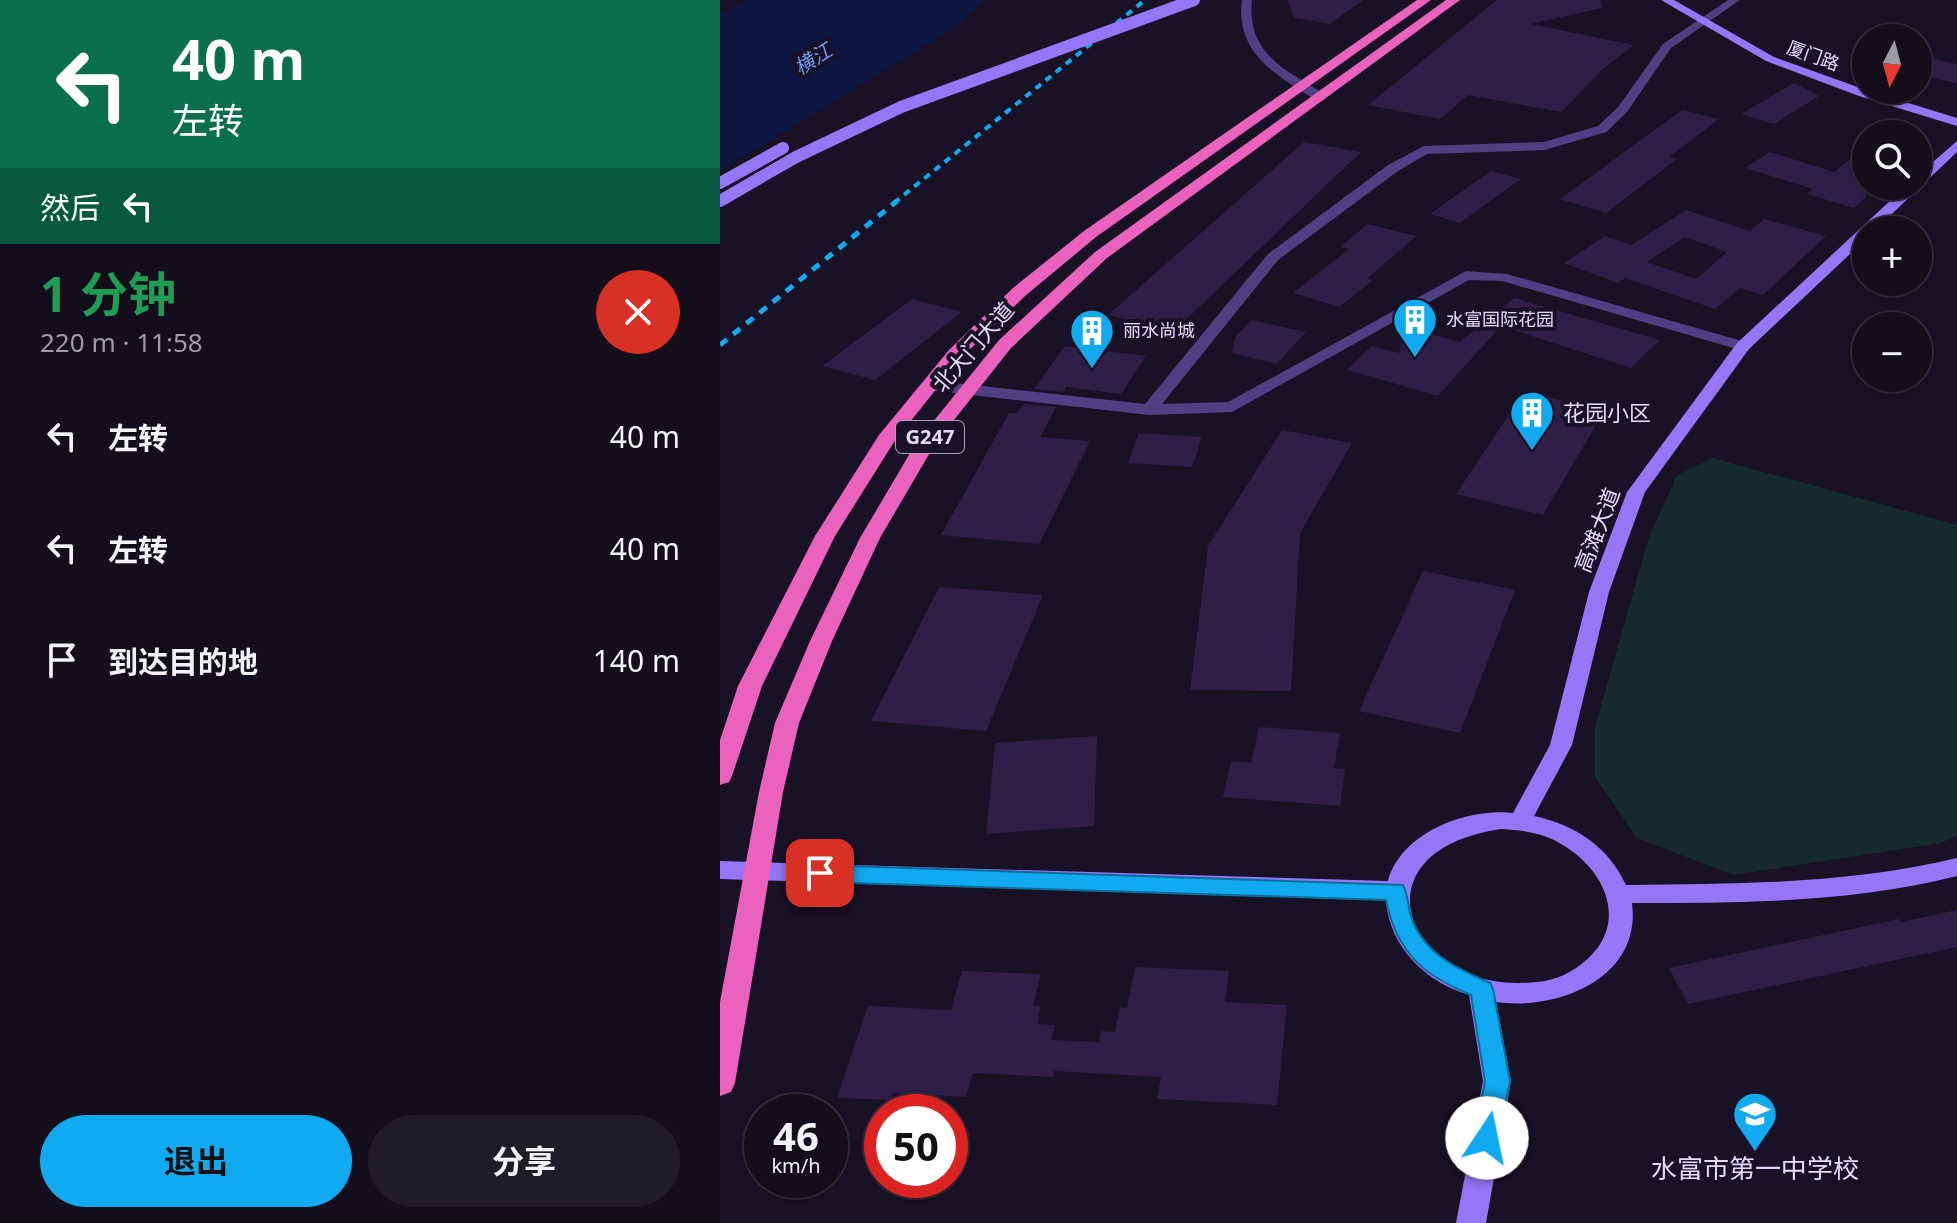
<!DOCTYPE html>
<html lang="zh">
<head>
<meta charset="utf-8">
<style>
  body { margin:0; font-family:"Noto Sans","Noto Sans SC",sans-serif; background:#201b29; color:#f1f3f6; height:100vh; display:flex; flex-direction:column; font-size:30px; white-space:nowrap }
  * { box-sizing:border-box; margin:0 }
  p { font-size:26px; color:#9d9ca3 }
  .icon { flex:none; width:44px; height:44px; fill:none; stroke:currentColor; stroke-width:2; stroke-linecap:round; stroke-linejoin:round }
  .map { position:relative; flex:1; overflow:hidden }
  .drawer { display:flex; flex-direction:column; background:#130d1c; width:720px }
  .drawer>* { flex:none }
  .hud { background:#0b6e4f; color:#fff; overflow:hidden }
  .needle { width:52px; rotate:186deg }
  .tools { position:absolute; left:1132px; top:24px; display:grid; gap:16px }
  .tools a { display:grid; place-items:center; width:80px; height:80px; border-radius:50%; background:#130d1c; box-shadow:0 2px 6px #0004,0 0 0 2px #322d3b; font-size:40px }
  .speed { position:absolute; left:24px; top:1094px; display:flex; gap:16px; font-size:40px; font-weight:700; text-align:center }
  .speed>* { display:grid; place-content:center; width:104px; height:104px; border-radius:50%; background:#130d1c; box-shadow:0 2px 6px #0004,0 0 0 2px #322d3b; line-height:1 }
  .speed small { font-size:20px; font-weight:400 }
  .speed .limit { border:12px solid #d22; background:#fff; color:#111 }
  .pin { position:absolute; display:grid; place-items:center; width:68px; height:68px; color:#fff; margin:-34px; border-radius:16px; box-shadow:0 4px 12px #0006 }
  .me { position:absolute; width:88px; margin:-44px; rotate:11deg; stroke-linejoin:round; filter:drop-shadow(0 0 6px #0008) }
  .turn { display:flex; align-items:center; gap:28px; height:168px; padding:0 40px; font-size:36px }
  .turn .icon { width:104px; height:104px; stroke-width:2.5 }
  .turn b { display:block; font-size:56px; line-height:68px }
  .then { display:flex; align-items:center; height:76px; padding:0 40px; background:#0003; gap:16px; font-size:30px }
  .round { display:grid; place-items:center; flex:none; width:84px; height:84px; border-radius:42px; background:#201b29 }
  .overview { display:flex; align-items:center; justify-content:space-between; height:136px; padding:0 40px }
  h1 { font-size:48px; font-weight:700; line-height:60px; color:#1e9e55 }
  .button { display:flex; gap:16px; margin-top:auto; padding:16px 40px }
  .button a { flex:1; height:92px; border-radius:48px; background:#11aaf0; color:#111; font-size:32px; font-weight:700; line-height:92px; text-align:center }
  .button a+a { background:#201b29; color:#f1f3f6 }
  ul { padding:0; list-style:none }
  li { display:flex; align-items:center; gap:24px; height:112px; padding:0 40px }
  li div { flex:1 }
  li b { display:block; font-size:30px }
  li em { font-style:normal }
  main { display:flex; flex:1; min-height:0 }
  .map>svg:first-child { display:block }
</style>
</head>
<body>
<main>
<section class="drawer">
<div class="hud">
<div class="turn"><svg class="icon" aria-label="left" viewBox="0 0 24 24"><path d="M17 20v-9H6M10 6l-5 5 5 5"/></svg><div><b>40 m</b>左转</div></div>
<div class="then">然后<svg class="icon" aria-label="left" viewBox="0 0 24 24"><path d="M17 20v-9H6M10 6l-5 5 5 5"/></svg></div>
</div>
<div class="overview"><div><h1>1 分钟</h1><p>220 m · 11:58</p></div><a class="round" style="background:#d93025;color:#fff"><svg class="icon" aria-label="close" viewBox="0 0 24 24"><path d="M6 6l12 12M18 6L6 18"/></svg></a></div>
<ul>
<li><svg class="icon" aria-label="left" viewBox="0 0 24 24"><path d="M17 20v-9H6M10 6l-5 5 5 5"/></svg><div><b>左转</b></div><em>40 m</em></li>
<li><svg class="icon" aria-label="left" viewBox="0 0 24 24"><path d="M17 20v-9H6M10 6l-5 5 5 5"/></svg><div><b>左转</b></div><em>40 m</em></li>
<li><svg class="icon" aria-label="arrive" viewBox="0 0 24 24"><path d="M6 21V4h12l-3 4 3 4H6"/></svg><div><b>到达目的地</b></div><em>140 m</em></li>
</ul>
<div class="button"><a>退出</a><a>分享</a></div>
</section>
<div class="map">
<svg width="1237" height="1223" viewBox="0 0 1237 1223">
  <rect width="100%" height="100%" fill="#191126"/>
  <path fill="#152b30" d="M 993,458 L 1237,525 L 1237,835 L 1221,843 L 1013,875 L 917,838 L 875,777 L 875,727 L 928,540 L 957,475 Z"/>
  <path fill="#0e1643" d="M 29,0 L 265,0 L 232,29 L 0,171 L 0,15 Z"/>
  <path fill="#2f1e46" fill-rule="evenodd" d="M 567,0 L 643,0 L 610,24 L 574,18 Z
    M 777,0 L 881,0 L 882,8 L 810,24 L 914,45 L 884,68 L 841,112 L 748,95 L 720,119 L 648,105 Z
    M 1198,56 L 1237,64 L 1237,83 L 1198,75 Z
    M 1074,83 L 1099,96 L 1054,124 L 1021,114 Z
    M 962,110 L 999,119 L 949,157 L 957,159 L 886,213 L 840,199 Z
    M 584,142 L 641,152 L 454,331 L 388,315 Z
    M 1146,146 L 1146,197 L 1134,208 L 1087,194 L 1093,189 L 1025,168 L 1050,152 L 1114,172 Z
    M 771,171 L 801,179 L 740,223 L 710,214 Z
    M 966,210 L 1030,231 L 1044,219 L 1106,236 L 1043,295 L 1020,288 L 995,309 L 905,278 L 898,283 L 844,263 L 885,236 L 911,245 ZM 965,237 L 1007,252 L 976,279 L 927,262 Z
    M 648,224 L 696,236 L 648,278 L 653,280 L 620,307 L 573,293 L 629,249 L 620,247 Z
    M 794,298 L 940,340 L 911,368 L 781,326 L 718,396 L 627,370 L 651,346 L 679,353 L 686,328 L 740,342 Z
    M 192,299 L 242,312 L 155,380 L 102,366 Z
    M 531,320 L 586,332 L 557,364 L 512,353 L 515,337 Z
    M 345,346 L 426,356 L 401,394 L 346,387 L 344,392 L 314,389 Z
    M 804,392 L 885,410 L 823,515 L 736,494 Z
    M 304,404 L 336,407 L 320,437 L 370,441 L 319,544 L 221,535 L 289,413 L 297,413 Z
    M 562,430 L 632,443 L 580,533 L 571,691 L 470,690 L 488,546 Z
    M 419,433 L 482,437 L 472,467 L 408,463 Z
    M 703,571 L 795,590 L 740,733 L 639,711 Z
    M 219,587 L 323,595 L 266,731 L 151,721 Z
    M 539,727 L 620,733 L 614,768 L 625,769 L 620,806 L 503,797 L 511,761 L 531,763 Z
    M 377,736 L 374,826 L 266,834 L 275,743 Z
    M 1237,910 L 1237,947 L 968,1004 L 949,968 L 1179,919 L 1181,922 Z
    M 415,967 L 509,971 L 505,1002 L 567,1005 L 557,1105 L 437,1099 L 441,1077 L 334,1071 L 333,1077 L 253,1073 L 246,1097 L 173,1093 L 171,1100 L 117,1098 L 148,1006 L 231,1010 L 242,971 L 321,974 L 313,1006 L 321,1006 L 317,1024 L 335,1025 L 331,1040 L 379,1042 L 381,1031 L 395,1032 L 400,1007 L 407,1008 Z"/>
  <g fill="none" stroke-linecap="round" stroke-linejoin="round">
    <path fill="#503f82" fill-rule="evenodd" d="M 1008,0 L 1020,0 L 951,48 L 907,112 L 886,132 L 825,150 L 707,154 L 678,171 L 558,260 L 442,404 L 508,402 L 746,271 L 787,274 L 1029,343 L 1029,349 L 1017,349 L 782,281 L 749,280 L 512,412 L 429,415 L 208,390 L 200,385 L 208,380 L 425,404 L 548,254 L 668,165 L 704,146 L 824,142 L 878,126 L 898,107 L 943,44 Z"/>
    <path fill="#503f82" fill-rule="evenodd" d="M 522,0 L 532,0 C 526,53 566,71 605,94 L 605,100 C 595,101 586,94 577,88 C 543,67 516,43 522,0 Z"/>
    <path fill="#9576f7" fill-rule="evenodd" d="M 941,0 L 954,0 L 1054,57 L 1146,90 L 1237,118 L 1237,126 L 1139,96 L 1046,61 Z
      M 1237,141 L 1237,152 L 1155,230 L 1146,230 L 1146,239 L 1029,349 L 925,492 L 889,592 L 852,745 L 814,816 C 855,825 888,846 906,885 C 1018,884 1128,884 1237,858 L 1237,876 C 1130,903 1022,903 912,903 C 922,978 838,1011 776,1002 L 791,1081 L 766,1223 L 736,1223 L 763,1081 L 749,995 C 706,982 669,947 666,900 L 0,879 L 0,861 L 668,881 C 681,833 746,808 793,813 L 830,745 L 869,592 L 907,492 L 1017,343 L 1186,186 L 1198,186 L 1198,175 ZM 781,829 C 799,830 818,832 834,840 C 888,867 914,929 856,968 C 839,980 819,983 799,983 C 686,985 632,851 781,829 Z"/>
    <path fill="#ea62bd" fill-rule="evenodd" d="M 697,0 L 711,0 L 376,237 L 305,296 L 241,358 L 174,442 L 115,536 L 42,686 L 12,776 L 9,782 L 0,785 L 0,740 L 18,686 L 95,536 L 159,435 L 229,350 L 293,288 L 364,231 Z
      M 726,0 L 740,0 L 387,258 L 291,348 L 215,444 L 160,538 L 112,641 L 79,723 L 63,792 L 15,1083 L 11,1092 L 0,1096 L 0,1002 L 39,792 L 55,723 L 90,641 L 140,538 L 196,443 L 279,340 L 375,252 Z"/>
    <path stroke="#11aaf0" stroke-width="4" stroke-dasharray="7 6" stroke-linecap="butt" d="M 174,203 L 425,0"/>
    <path stroke="#11aaf0" stroke-width="5" stroke-dasharray="9 8" stroke-linecap="butt" d="M 0,345 L 177,201"/>
    <path stroke="#9576f7" stroke-width="12" d="M 0,183 L 63,148
      M 0,201 L 76,157 L 181,107 L 474,0"/>
  </g>
  <path fill="#11aaf0" stroke="#0b6e9c" stroke-width="2" d="M 100,865 L 683,885 C 689,897 688,910 693,922 C 707,955 738,969 770,983 L 773,989 L 790,1081 L 779,1138 L 776,1146 L 767,1149 L 758,1146 L 754,1138 L 765,1081 L 751,995 C 703,975 677,953 666,900 L 100,882 L 92,879 L 89,873 L 92,867 Z"/>
  <defs>
    <g id="building-pin" transform="scale(2.3)"><path d="M0 17L-7.5 6A9.5 9.5 0 1 1 7.5 6Z" fill="#11aaf0" stroke="#191126"/><path d="M-4-6H4V6H1V3H-1V6H-4ZM-2.5-4.3h1.7v1.8h-1.7ZM.8-4.3h1.7v1.8H.8ZM-2.5-1h1.7V.8h-1.7ZM.8-1h1.7V.8H.8Z" fill="#fff"/></g>
    <g id="school-pin" transform="scale(2.3)"><path d="M0 17L-7.5 6A9.5 9.5 0 1 1 7.5 6Z" fill="#11aaf0" stroke="#191126"/><path d="M0-5L7-2L0 1L-7-2ZM-4 1L0 2.5L4 1V4Q0 6-4 4Z" fill="#fff"/></g>
  </defs>
  <g fill-rule="evenodd">
    <use href="#building-pin" x="695" y="320"/>
    <use href="#building-pin" x="372" y="331"/>
    <use href="#building-pin" x="812" y="413"/>
    <use href="#school-pin" x="1035" y="1114"/>
  </g>
  <g text-anchor="middle" stroke-width="8" stroke-linejoin="round" paint-order="stroke">
    <g font-size="18" fill="#e5d9fd" stroke="#191126">
      <text transform="translate(1093 56) rotate(20)" y="6">厦门路</text>
    </g>
    <g font-size="18" fill="#e5d9fd" stroke="#191126" text-anchor="start">
      <text x="726" y="326">水富国际花园</text>
      <text x="403" y="337">丽水尚城</text>
    </g>
    <g font-size="20" font-style="italic" fill="#6e9af6" stroke="#191126">
      <text transform="translate(93 59) rotate(-32)" y="7">横江</text>
    </g>
    <rect fill="#191126" stroke="#a89dbc" stroke-width="2" x="176" y="421" width="68" height="32" rx="6"/>
    <g font-size="20" font-weight="bold" fill="#e5d9fd">
      <text x="210" y="444">G247</text>
    </g>
    <g font-size="22" fill="#e5d9fd" stroke="#191126">
      <text transform="translate(253 347) rotate(-49)" y="8">北大门大道</text>
      <text transform="translate(877 530) rotate(-69)" y="8">高滩大道</text>
    </g>
    <g font-size="22" fill="#e5d9fd" stroke="#191126" text-anchor="start">
      <text x="843" y="421">花园小区</text>
    </g>
    <g font-size="26" fill="#e5d9fd" stroke="#191126">
      <text x="1035" y="1178">水富市第一中学校</text>
    </g>
  </g>
</svg>
<div class="tools">
<a><svg class="needle" viewBox="-14 -14 28 28"><path d="M0-13l5 13h-10z" fill="#e53935"/><path d="M0 13l5-13h-10z" fill="#9d9ca3"/></svg></a>
<a><svg class="icon" aria-label="search" viewBox="0 0 24 24"><circle cx="10" cy="10" r="6"/><path d="M15 15l6 6"/></svg></a>
<a>+</a>
<a>−</a>
</div>
<div class="speed"><div>46<small>km/h</small></div><div class="limit">50</div></div>
<div class="pin" style="left:100px;top:873px;background:#d93025"><svg class="icon" aria-label="arrive" viewBox="0 0 24 24"><path d="M6 21V4h12l-3 4 3 4H6"/></svg></div>
<svg class="me" style="left:767px;top:1138px" viewBox="-20 -20 40 40"><circle r="19" fill="#fff"/><path d="M0-13L10 11 0 6-10 11z" fill="#11aaf0"/></svg>
</div>
</main>
</body>
</html>
